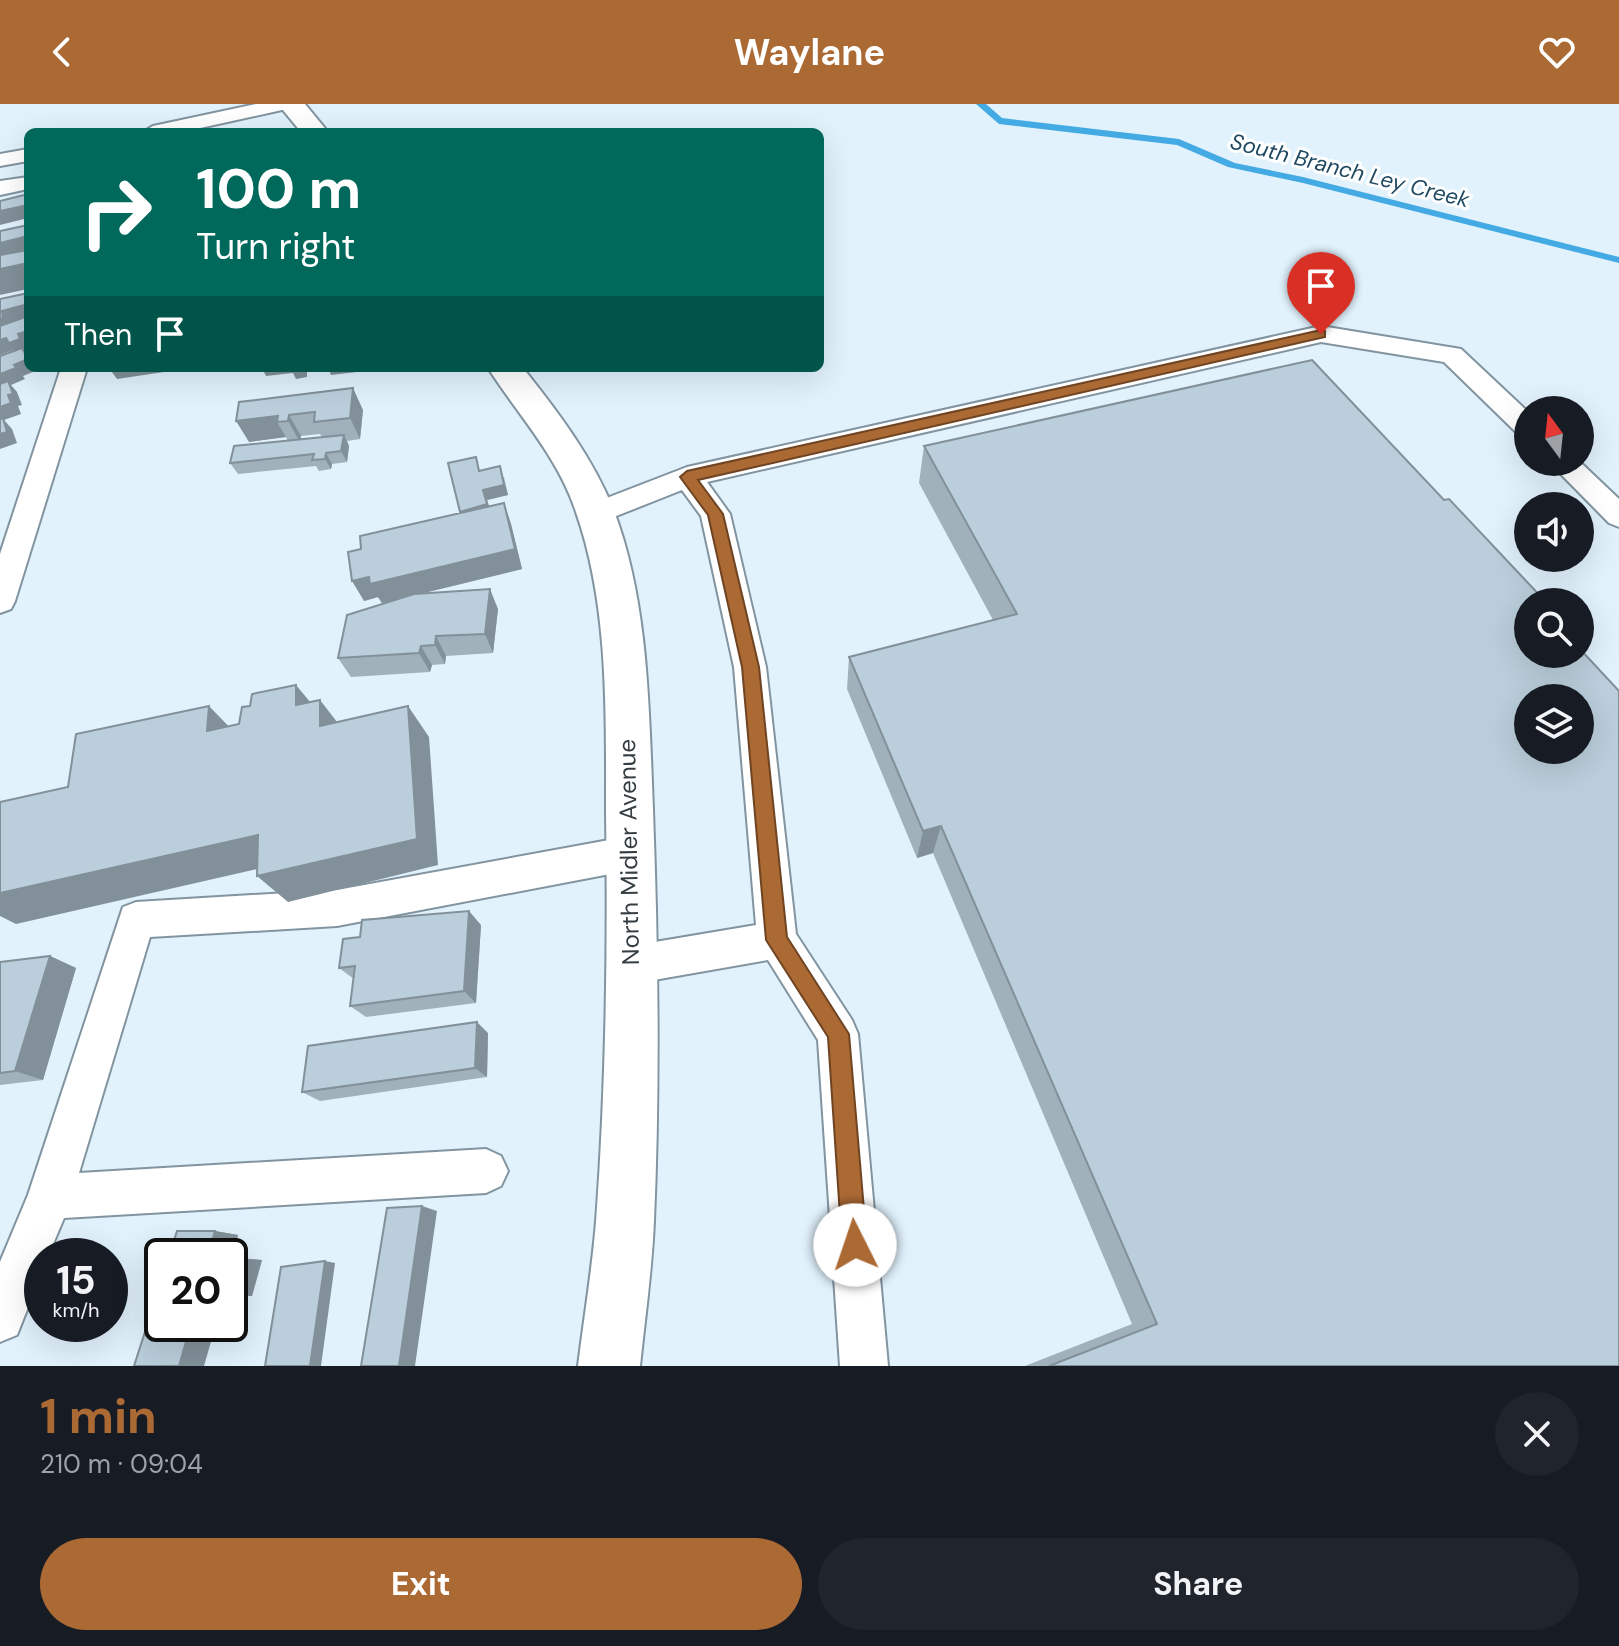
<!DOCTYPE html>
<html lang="en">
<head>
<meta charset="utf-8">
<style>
  body { margin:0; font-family:"DM Sans",sans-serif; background:#20242c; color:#f1f3f6; height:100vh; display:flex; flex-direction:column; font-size:30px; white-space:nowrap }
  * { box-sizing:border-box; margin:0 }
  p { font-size:26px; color:#9ea1a6 }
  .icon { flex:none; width:44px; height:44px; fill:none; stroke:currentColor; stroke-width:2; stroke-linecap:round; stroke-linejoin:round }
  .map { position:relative; height:1262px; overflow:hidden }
  .panel { display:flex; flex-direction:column; background:#171b24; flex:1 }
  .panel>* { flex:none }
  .hud { position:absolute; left:24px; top:24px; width:800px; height:244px; border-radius:12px; box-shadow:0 8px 32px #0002; background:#00695c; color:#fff; overflow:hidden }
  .needle { width:52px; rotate:345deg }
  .buttons { position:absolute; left:1514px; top:292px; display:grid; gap:16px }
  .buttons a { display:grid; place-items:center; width:80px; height:80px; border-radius:50%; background:#171b24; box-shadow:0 8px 32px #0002; font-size:40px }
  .speed { position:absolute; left:24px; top:1134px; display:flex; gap:16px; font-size:40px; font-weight:700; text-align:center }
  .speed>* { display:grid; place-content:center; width:104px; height:104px; border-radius:50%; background:#171b24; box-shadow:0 8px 32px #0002; line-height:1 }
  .speed small { font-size:20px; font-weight:400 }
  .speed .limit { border:4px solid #111; border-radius:12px; background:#fff; color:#111 }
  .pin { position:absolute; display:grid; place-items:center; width:68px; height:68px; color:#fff; margin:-82px -34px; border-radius:50% 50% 50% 0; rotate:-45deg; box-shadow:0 0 8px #0007 }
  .pin .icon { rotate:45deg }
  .me { position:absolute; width:88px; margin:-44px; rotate:356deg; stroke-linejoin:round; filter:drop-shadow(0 0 6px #0008) }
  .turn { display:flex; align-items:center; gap:28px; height:168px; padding:0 40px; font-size:36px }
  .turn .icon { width:104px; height:104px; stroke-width:2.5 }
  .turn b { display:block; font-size:56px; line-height:68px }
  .then { display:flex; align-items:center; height:76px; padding:0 40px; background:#0003; gap:16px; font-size:30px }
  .round { display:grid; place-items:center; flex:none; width:84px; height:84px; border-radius:42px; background:#20242c }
  .head { display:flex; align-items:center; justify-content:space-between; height:136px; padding:0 40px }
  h1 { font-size:48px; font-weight:700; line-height:60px; color:#ab6934 }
  .cta { display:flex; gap:16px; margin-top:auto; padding:16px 40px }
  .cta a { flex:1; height:92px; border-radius:48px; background:#ab6934; color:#fff; font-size:32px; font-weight:700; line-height:92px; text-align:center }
  .cta a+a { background:#20242c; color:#f1f3f6 }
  header { display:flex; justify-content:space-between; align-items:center; height:104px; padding:0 40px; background:#ab6934; color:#fff; font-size:36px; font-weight:700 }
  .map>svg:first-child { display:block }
</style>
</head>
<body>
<header><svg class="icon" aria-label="back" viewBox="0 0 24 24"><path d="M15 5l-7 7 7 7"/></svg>Waylane<svg class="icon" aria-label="heart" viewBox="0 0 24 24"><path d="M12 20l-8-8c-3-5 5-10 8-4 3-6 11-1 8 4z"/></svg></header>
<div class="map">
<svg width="1619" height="1262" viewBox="0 0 1619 1262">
  <rect width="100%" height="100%" fill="#e1f2fd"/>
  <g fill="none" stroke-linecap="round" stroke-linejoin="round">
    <path fill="#43aae4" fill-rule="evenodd" d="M 976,0 L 986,0 L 1002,14 L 1179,35 L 1235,59 L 1303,73 L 1619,153 L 1619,159 L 1303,79 L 1228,63 L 1177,41 L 999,20 Z"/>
    <g stroke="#8194a0" stroke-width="4">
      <path id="service" d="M 256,0 L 294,0 L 291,4 L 182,28 L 143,28 L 153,22 Z
        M 28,45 L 28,57 L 0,62 L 0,50 Z
        M 28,73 L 28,85 L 0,91 L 0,77 Z
        M 1321,222 L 1461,245 L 1528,308 L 1528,333 L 1518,330 L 1444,258 L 1321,238 L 707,378 L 730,410 L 766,563 L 796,830 L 852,916 L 858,930 L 888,1262 L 840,1262 L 818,936 L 768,856 L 631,880 L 617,875 L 611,861 L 617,847 L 631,842 L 756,821 L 734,563 L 701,412 L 682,386 L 596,420 L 586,416 L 581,409 L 586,402 L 687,363 Z
        M 61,264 L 87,264 L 15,497 L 11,505 L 0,509 L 0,450 Z
        M 1549,358 L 1580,358 L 1619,395 L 1619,423 L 1609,419 Z
        M 631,732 L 644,737 L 649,749 L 644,761 L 631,766 L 337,822 L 150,833 L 79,1069 L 486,1045 L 501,1052 L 508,1067 L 501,1082 L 486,1089 L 64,1114 L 48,1152 L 42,1152 L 42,1168 L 17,1231 L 0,1238 L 0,1158 L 28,1091 L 123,803 L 136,798 L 337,786 Z"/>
    </g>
    <g stroke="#8194a0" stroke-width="4">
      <path id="minor" d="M 278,0 L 305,0 L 328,28 L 301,28 Z
        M 488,264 L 523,264 C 558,308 593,354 614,407 C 649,500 649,607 653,706 C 658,843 660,980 654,1117 C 652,1166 645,1214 640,1262 L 578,1262 C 584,1214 592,1166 596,1118 C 606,982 608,844 606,707 C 606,609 609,502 576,408 C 558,353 519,312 488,264 Z"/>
    </g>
    <use href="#service" fill="#fff" fill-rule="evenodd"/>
    <use href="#minor" fill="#fff" fill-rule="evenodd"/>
  </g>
  <path fill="#a0b1bc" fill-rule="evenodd" d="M 239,298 L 363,306 L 360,335 L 347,337 L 349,342 L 347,358 L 332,360 L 331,365 L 319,367 L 316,362 L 238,370 L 230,359 L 288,337 L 286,333 L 249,338 ZM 320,330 L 322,333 L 301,335 L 301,332 Z
    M 924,342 L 1619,1262 L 1025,1262 L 1132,1220 L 933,749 L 917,754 L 847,585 L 849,553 L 993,516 L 919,379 Z
    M 481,367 L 504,373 L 508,391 L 487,396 L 489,403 L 504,399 L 511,420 L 522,465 L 420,490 L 498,505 L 493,549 L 446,552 L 445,560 L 432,561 L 430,568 L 351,573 L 338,554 L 396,496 L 382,499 L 378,493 L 364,497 L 361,445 L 461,409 Z
    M 481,821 L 476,899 L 366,913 L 350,902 L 354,875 L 339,864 Z
    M 50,852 L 76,864 L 43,976 L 0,981 L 0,858 Z
    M 488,929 L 487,973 L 320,997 L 302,988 Z
    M 215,1127 L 238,1131 L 232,1154 L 262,1156 L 252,1192 L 230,1193 L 230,1152 Z"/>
  <path fill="#829099" d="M 28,101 L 28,114 L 0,121 L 0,107 Z
    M 28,132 L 28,145 L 0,152 L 0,139 Z
    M 28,159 L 28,185 L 0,191 L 0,165 Z
    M 28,200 L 28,214 L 0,228 L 0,215 L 2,207 Z
    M 28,227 L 28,241 L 27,241 L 28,247 L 26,248 L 28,251 L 28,253 L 18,250 L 14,246 L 0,251 L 0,236 Z
    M 28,255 L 28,264 L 37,264 L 38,266 L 23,272 L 25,275 L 11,281 L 17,288 L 22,301 L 18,302 L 21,310 L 4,316 L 12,325 L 17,339 L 0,345 L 0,270 L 14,261 Z
    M 109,264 L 191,264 L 117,275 Z
    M 262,264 L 322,264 L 307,266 L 307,273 L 296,275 L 293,269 L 266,272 Z
    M 328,264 L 357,264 L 357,268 L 331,271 Z
    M 353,284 L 363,306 L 360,335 L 350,314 Z
    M 289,311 L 301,332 L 300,338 L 288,317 Z
    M 278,312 L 277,318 L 286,333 L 249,338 L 236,317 Z
    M 344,331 L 349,342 L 347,358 L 341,347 Z
    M 326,349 L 332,360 L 331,365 L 325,355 Z
    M 500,362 L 508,391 L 487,396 L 492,411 L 465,418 L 460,408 L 483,386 Z
    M 504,399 L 511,420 L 522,465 L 382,499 L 378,493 L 364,497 L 352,477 Z
    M 490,485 L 498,505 L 493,549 L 485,530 Z
    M 436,532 L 446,552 L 445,560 L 435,541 Z
    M 421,542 L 432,561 L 430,568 L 419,549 Z
    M 296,581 L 320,610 L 320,596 L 344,627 L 345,652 L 296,601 Z
    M 209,602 L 239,633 L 207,627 Z
    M 408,602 L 429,633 L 438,761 L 288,798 L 257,772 Z
    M 941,722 L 933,749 L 917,754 L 923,727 Z
    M 258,731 L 288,758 L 16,820 L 0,812 L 0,789 Z
    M 469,807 L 481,821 L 476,899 L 464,887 Z
    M 50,852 L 76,864 L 43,976 L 15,967 Z
    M 477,918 L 488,929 L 487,973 L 475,964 Z
    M 422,1102 L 437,1107 L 415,1262 L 399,1262 Z
    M 215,1127 L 238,1131 L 231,1157 L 230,1152 L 208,1152 Z
    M 239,1154 L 262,1156 L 252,1192 L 230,1191 Z
    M 325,1157 L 335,1159 L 321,1262 L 310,1262 Z
    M 191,1220 L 216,1220 L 204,1262 L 179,1262 Z"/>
  <path fill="#bacedb" stroke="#829099" stroke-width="2" fill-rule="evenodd" d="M 28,90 L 28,101 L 0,107 L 0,97 Z
    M 28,121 L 28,132 L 0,139 L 0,127 Z
    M 28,146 L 28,159 L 0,165 L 0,151 Z
    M 28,189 L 28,200 L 2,207 L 3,214 L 0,215 L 0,195 Z
    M 28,212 L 28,227 L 18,230 L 20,235 L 9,239 L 6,234 L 0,236 L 0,222 Z
    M 22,244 L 28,255 L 14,261 L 16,264 L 0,270 L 0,252 Z
    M 1312,256 L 1444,396 L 1449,395 L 1546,498 L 1528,498 L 1528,550 L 1580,550 L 1580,545 L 1619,587 L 1619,1262 L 1049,1262 L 1157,1220 L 941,722 L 923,727 L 849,553 L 1017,510 L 924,342 ZM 1528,594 L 1580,594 L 1580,646 L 1528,646 Z
    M 8,277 L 13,290 L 8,291 L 11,299 L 0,303 L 0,280 Z
    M 353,284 L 350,314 L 314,318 L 315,308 L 289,311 L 288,317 L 277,318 L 278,312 L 236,317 L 239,298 Z
    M 3,314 L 7,328 L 0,330 L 0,315 Z
    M 344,331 L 341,347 L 326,349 L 325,355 L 312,356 L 314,350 L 230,359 L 234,342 Z
    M 476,353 L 479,367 L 500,362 L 504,381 L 483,386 L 487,400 L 460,408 L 448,359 Z
    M 504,399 L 515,445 L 370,480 L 369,473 L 352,477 L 348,448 L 361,445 L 360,432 Z
    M 490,485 L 485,530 L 436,532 L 435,541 L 421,542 L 419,549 L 338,554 L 347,511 L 414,490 Z
    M 296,581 L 296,601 L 320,596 L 320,622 L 408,602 L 417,735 L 257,772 L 258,731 L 0,789 L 0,698 L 68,683 L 76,630 L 209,602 L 207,627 L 239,620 L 242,603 L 250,602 L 252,590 Z
    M 469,807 L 464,887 L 350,902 L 355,862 L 339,864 L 343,835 L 360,833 L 362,816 Z
    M 50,852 L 15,967 L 0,969 L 0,858 Z
    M 477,918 L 475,964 L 302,988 L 308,942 Z
    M 422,1102 L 399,1262 L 361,1262 L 387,1104 Z
    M 177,1127 L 215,1127 L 208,1152 L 169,1152 Z
    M 230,1154 L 239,1154 L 230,1187 Z
    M 325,1157 L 310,1262 L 265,1262 L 281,1163 Z
    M 162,1175 L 162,1220 L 191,1220 L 179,1262 L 134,1262 Z"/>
  <path fill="#ab6934" stroke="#6f4422" stroke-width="2" d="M 1321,226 L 1325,227 L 1325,233 L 698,376 L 723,410 L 759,563 L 787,833 L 849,930 L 867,1141 L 863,1150 L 855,1153 L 846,1150 L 842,1141 L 828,933 L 766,836 L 742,563 L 708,411 L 680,373 L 687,367 Z"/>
  <g text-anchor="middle" stroke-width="6" stroke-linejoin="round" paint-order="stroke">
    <g font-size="22" font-style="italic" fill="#204962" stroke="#fff">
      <text transform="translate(1350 66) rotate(14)" y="8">South Branch Ley Creek</text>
    </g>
    <g font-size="24" fill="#343d42" stroke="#fff">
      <text transform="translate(629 748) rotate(-91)" y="8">North Midler Avenue</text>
    </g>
  </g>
</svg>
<div class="buttons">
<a><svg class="needle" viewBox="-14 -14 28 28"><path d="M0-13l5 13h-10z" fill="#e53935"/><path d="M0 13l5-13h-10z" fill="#9ea1a6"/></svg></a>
<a><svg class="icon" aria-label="sound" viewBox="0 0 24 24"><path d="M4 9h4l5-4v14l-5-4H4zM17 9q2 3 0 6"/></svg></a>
<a><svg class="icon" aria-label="search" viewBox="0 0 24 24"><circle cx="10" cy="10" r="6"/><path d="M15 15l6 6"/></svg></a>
<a><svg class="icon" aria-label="layers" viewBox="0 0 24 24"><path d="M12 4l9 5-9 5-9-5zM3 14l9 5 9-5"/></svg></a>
</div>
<div class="speed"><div>15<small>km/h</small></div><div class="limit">20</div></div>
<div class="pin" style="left:1321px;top:230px;background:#d93025"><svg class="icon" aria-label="arrive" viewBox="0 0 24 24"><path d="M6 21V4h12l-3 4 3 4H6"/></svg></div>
<svg class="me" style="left:855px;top:1141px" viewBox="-20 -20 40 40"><circle r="19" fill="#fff"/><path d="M0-13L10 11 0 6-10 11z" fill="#ab6934"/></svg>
<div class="hud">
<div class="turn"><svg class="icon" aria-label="right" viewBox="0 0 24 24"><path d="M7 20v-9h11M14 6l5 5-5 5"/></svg><div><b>100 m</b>Turn right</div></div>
<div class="then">Then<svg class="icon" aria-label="arrive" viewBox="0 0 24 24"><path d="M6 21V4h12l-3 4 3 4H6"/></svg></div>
</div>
</div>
<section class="panel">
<div class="head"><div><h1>1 min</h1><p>210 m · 09:04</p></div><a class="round"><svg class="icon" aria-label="close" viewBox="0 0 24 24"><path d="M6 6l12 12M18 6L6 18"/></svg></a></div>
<div class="cta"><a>Exit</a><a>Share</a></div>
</section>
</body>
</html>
